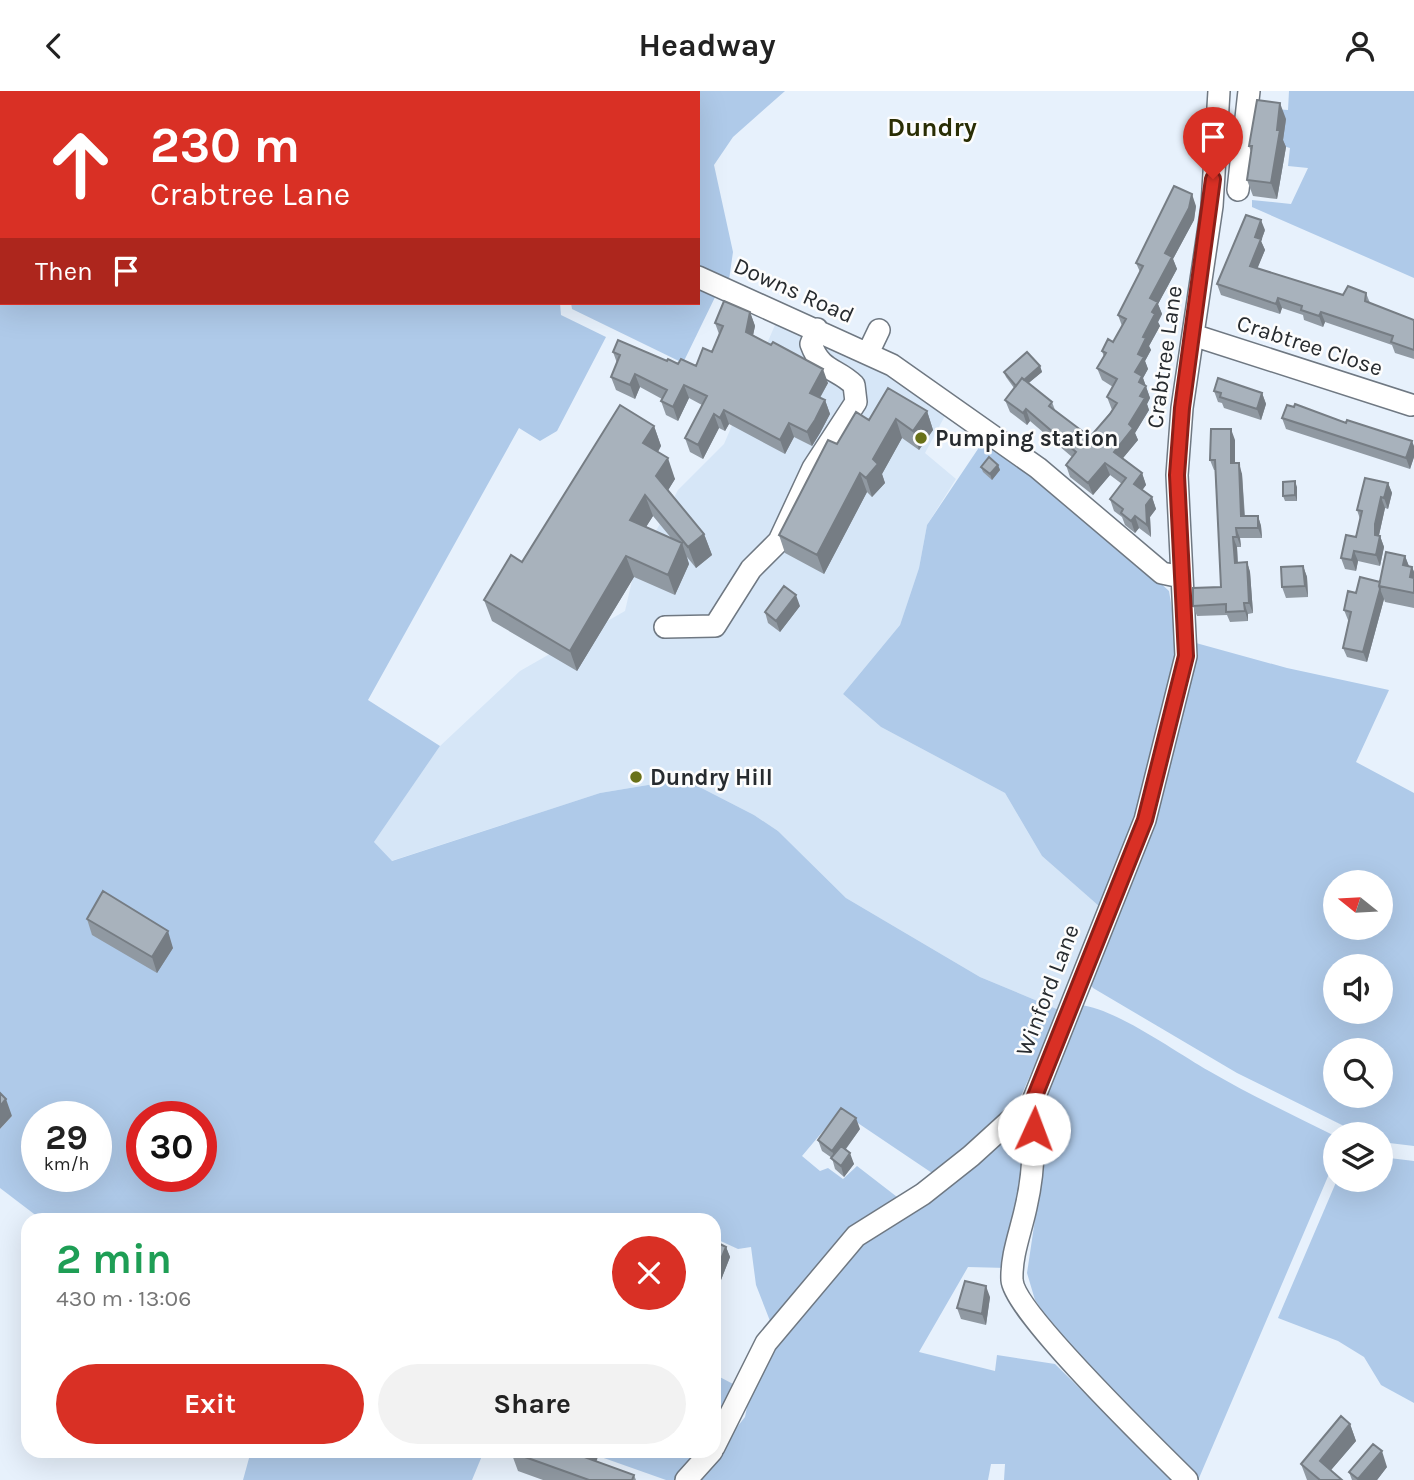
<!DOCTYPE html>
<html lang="en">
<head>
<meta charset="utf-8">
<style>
  body { margin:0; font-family:Karla,sans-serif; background:#f2f2f2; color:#222; height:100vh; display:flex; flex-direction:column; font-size:26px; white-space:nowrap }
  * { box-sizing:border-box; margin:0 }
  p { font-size:23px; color:#767676 }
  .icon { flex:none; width:38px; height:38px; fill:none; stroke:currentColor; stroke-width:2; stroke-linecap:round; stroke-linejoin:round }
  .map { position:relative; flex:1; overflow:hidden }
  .sheet { position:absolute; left:21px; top:1122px; width:700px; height:245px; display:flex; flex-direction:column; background:#fff; border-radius:21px; box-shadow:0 7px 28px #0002 }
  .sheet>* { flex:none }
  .guide { position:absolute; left:0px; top:0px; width:700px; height:214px; box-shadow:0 7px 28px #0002; background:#d93025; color:#fff; overflow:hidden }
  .needle { width:46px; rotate:288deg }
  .buttons { position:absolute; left:1323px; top:779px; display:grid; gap:14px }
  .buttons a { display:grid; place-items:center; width:70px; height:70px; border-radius:50%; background:#fff; box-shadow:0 7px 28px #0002; font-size:35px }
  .speed { position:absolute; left:21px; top:1010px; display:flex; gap:14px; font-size:35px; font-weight:700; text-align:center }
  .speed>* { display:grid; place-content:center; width:91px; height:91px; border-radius:50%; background:#fff; box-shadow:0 7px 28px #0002; line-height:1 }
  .speed small { font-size:18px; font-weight:400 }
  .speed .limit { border:10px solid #d22; background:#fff; color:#111 }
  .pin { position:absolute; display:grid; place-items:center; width:60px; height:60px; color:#fff; margin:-72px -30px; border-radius:50% 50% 50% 0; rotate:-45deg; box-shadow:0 0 7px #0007 }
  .pin .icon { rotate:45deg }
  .me { position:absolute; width:77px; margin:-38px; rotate:2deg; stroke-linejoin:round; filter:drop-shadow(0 0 5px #0008) }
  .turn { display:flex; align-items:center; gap:24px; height:147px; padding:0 35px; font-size:32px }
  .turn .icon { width:91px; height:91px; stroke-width:2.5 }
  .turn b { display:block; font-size:49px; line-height:60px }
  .then { display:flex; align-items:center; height:66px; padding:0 35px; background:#0003; gap:14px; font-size:26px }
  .round { display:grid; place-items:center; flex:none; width:74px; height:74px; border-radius:37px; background:#f2f2f2 }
  .overview { display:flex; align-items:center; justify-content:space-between; height:119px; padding:0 35px }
  h1 { font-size:42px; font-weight:700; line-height:52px; color:#1e9e55 }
  .action { display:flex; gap:14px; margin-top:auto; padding:14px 35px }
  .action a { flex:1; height:80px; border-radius:42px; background:#d93025; color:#fff; font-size:28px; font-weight:700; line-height:80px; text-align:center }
  .action a+a { background:#f2f2f2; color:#222 }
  header { display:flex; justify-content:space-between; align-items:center; height:91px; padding:0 35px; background:#fff; font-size:32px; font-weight:700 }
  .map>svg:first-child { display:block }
</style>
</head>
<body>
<header><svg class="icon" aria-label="back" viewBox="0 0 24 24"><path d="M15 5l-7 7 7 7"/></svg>Headway<svg class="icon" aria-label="person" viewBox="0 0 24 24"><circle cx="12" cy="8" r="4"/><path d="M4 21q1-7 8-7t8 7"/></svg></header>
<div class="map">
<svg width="1414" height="1389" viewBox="0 0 1414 1389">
  <rect width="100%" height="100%" fill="#e7f1fc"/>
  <path fill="#d6e6f7" d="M 778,227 L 887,280 L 947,321 L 925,362 L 956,388 L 927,434 L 919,477 L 900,534 L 843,603 L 881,636 L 1005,702 L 1042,765 L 1100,816 L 1059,919 L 980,886 L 846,807 L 778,740 L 754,724 L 684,688 L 600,702 L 391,770 L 374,751 L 440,655 L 520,580 L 625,520 L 634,481 L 678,399 L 724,353 Z"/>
  <path fill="#afcae9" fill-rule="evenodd" d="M 0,0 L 517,0 L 2,2 L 2,212 L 560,212 L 561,224 L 606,246 L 557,340 L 540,350 L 519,337 L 368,609 L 440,655 L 374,751 L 392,770 L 600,702 L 684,688 L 754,724 L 778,740 L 846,807 L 980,886 L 1059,919 L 1021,1005 L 956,1068 L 935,1084 L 840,1020 L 802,1065 L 820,1080 L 828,1077 L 843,1088 L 857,1075 L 901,1109 L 772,1235 L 756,1194 L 751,1156 L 738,1158 L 714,1147 L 714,1129 L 42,1129 L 0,1097 L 0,1038 L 12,1025 L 0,1013 ZM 37,1026 L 96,1026 L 96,1085 L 37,1085 ZM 142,1026 L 201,1026 L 201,1085 L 142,1085 Z
    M 609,0 L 785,0 L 733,46 L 714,74 L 733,161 L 729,189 L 698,176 L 698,2 Z
    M 1289,0 L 1414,0 L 1414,187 L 1252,116 L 1252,109 L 1291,113 L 1308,77 L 1288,75 L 1290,57 L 1283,55 L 1258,17 L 1288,19 Z
    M 698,192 L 718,200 L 683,272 L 572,218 L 571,212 L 698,212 Z
    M 986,346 L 1114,449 L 1169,500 L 1177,548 L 1174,580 L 1147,696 L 1100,816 L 1042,765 L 1005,702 L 881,636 L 843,603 L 900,534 L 919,477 L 927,434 Z
    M 1196,552 L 1287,577 L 1389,599 L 1356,671 L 1414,702 L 1414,1055 L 1381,1051 L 1381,1043 L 1360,1043 L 1237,982 L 1093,897 L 1089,891 L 1189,578 L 1198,564 ZM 1335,791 L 1381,791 L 1381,836 L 1335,836 ZM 1335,875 L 1381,875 L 1381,920 L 1335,920 ZM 1335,959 L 1381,959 L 1381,1004 L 1335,1004 Z
    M 1080,914 C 1115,917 1177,962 1209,980 C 1250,1004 1293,1024 1335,1045 L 1335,1069 L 1199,1387 L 1192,1385 L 1064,1252 L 1035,1209 L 1027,1182 L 1046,1055 L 1044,1011 Z
    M 1022,1034 L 1029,1038 L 1007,1177 L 968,1176 L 919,1261 L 995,1280 L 997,1264 L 1055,1273 L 1173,1389 L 1004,1389 L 1005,1373 L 991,1373 L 988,1389 L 695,1389 L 745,1326 L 748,1311 L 769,1267 L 861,1148 L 1014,1035 Z
    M 1381,1066 L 1414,1070 L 1414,1312 L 1381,1294 L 1364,1266 L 1338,1250 L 1278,1227 L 1337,1089 L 1381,1088 Z
    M 714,1283 L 735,1294 L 714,1341 Z
    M 251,1360 L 484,1360 L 472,1389 L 243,1389 Z
    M 603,1360 L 701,1360 L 676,1389 L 666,1389 L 601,1366 Z"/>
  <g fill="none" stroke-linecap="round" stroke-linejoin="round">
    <g stroke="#6f7882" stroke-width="24">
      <path id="minor" d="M 525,0 L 525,2
        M 1238,99 L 1249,0
        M 698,186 L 892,274 L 1038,377 L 1162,482 L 1181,486
        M 1193,244 L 1411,314
        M 868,262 L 879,239
        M 665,536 L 715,535 L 751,478 L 779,450 L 813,377 L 856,311 L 854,294 C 837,277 821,281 811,253 L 817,238
        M 714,1356 L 766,1252 L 856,1145 L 923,1103 L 971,1065 L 1015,1025 L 1031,1015
        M 686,1389 L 712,1360
        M 1187,1389 C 1158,1360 1014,1221 1012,1189 C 1011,1164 1021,1140 1026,1116 C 1034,1082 1035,1049 1031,1015 L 1145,729 L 1186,565 L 1177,384 L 1182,317 L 1212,115 L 1219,0"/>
    </g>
    <use href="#minor" stroke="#fff" stroke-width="21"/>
  </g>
  <path fill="#9099a2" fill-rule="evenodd" d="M 1286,28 L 1283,49 L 1286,56 L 1277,108 L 1253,105 L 1247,89 L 1251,61 L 1249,55 Z
    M 1196,115 L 1194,129 L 1173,168 L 1177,178 L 1158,213 L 1162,223 L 1158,231 L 1160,235 L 1149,255 L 1151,259 L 1145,270 L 1148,278 L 1143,287 L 1150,307 L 1147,313 L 1149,319 L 1135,342 L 1138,349 L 1123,367 L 1142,382 L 1146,394 L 1142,399 L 1152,406 L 1156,418 L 1150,426 L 1151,446 L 1139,437 L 1135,442 L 1125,434 L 1122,426 L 1114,420 L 1110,408 L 1122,393 L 1110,384 L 1093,404 L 1070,386 L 1066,374 L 1072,366 L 1030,330 L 1027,334 L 1010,321 L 1005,309 L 1014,297 L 1006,286 L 1004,281 L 1040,275 L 1042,281 L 1028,292 L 1052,311 L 1055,319 L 1090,346 L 1112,319 L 1107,306 L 1113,296 L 1102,289 L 1097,277 L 1104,266 L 1102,260 L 1113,251 L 1122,235 L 1118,224 L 1140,181 L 1136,172 Z
    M 1265,139 L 1261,150 L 1265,159 L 1257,177 L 1343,204 L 1366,202 L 1370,212 L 1414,229 L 1414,268 L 1395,262 L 1392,254 L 1325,231 L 1323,236 L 1304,229 L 1303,224 L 1282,217 L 1280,223 L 1221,204 L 1217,193 Z
    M 750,221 L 755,235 L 753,244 L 828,292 L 820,307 L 825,309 L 830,323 L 820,342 L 812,355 L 794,346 L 785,363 L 729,333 L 725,340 L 719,337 L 703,368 L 690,361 L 685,347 L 702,314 L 689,307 L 678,330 L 666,324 L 661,310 L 662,308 L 640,296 L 635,308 L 616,299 L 611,286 L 617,272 L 613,261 L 696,275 L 712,261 L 719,243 L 715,232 Z
    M 1214,300 L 1262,302 L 1266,313 L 1261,329 L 1224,317 L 1222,312 L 1218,311 Z
    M 1294,316 L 1346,332 L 1414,355 L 1414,366 L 1410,378 L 1286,338 L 1282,327 Z
    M 927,320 L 933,339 L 919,359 L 902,347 L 882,383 L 885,392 L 872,406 L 867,401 L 824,483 L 785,462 L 779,444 L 869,329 Z
    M 654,335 L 661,355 L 658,361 L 675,388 L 668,399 L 704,443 L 712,464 L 696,477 L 687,466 L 689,473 L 675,504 L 634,486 L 577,580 L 492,530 L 484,509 ZM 653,425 L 672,448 L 646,436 Z
    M 1235,349 L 1235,372 L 1242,383 L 1245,425 L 1258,425 L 1261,435 L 1262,447 L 1240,447 L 1241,456 L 1237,456 L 1238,472 L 1247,471 L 1250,481 L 1253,522 L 1248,523 L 1248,530 L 1230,531 L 1227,524 L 1197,525 L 1193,515 L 1221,496 L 1215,379 L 1214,379 L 1210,369 Z
    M 998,374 L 1000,379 L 992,389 L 983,381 L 981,376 Z
    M 1388,392 L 1392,402 L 1388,418 L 1385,417 L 1379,444 L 1380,445 L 1384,456 L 1380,475 L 1358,470 L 1356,480 L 1345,478 L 1341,467 L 1356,446 L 1360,428 L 1357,419 Z
    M 1297,396 L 1297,410 L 1285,410 L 1283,405 Z
    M 1405,465 L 1409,475 L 1412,476 L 1414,481 L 1414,517 L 1385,511 L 1384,508 L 1367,571 L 1347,566 L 1343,557 L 1349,529 L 1348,529 L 1344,519 L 1356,502 L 1380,491 Z
    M 1303,475 L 1307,486 L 1308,506 L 1286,507 L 1282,496 Z
    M 800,515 L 780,541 L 768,532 L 765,521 Z
    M 87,828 L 173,857 L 157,882 L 92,844 Z
    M 860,1038 L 846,1058 L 854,1073 L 844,1086 L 835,1078 L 832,1067 L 822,1060 L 818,1049 Z
    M 714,1150 L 726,1156 L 730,1166 L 721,1189 L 714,1186 Z
    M 990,1206 L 986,1234 L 961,1228 L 957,1217 Z
    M 1350,1333 L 1356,1350 L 1331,1379 L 1342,1389 L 1307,1389 L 1301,1373 Z
    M 511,1361 L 596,1371 L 634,1384 L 636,1389 L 543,1389 L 518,1380 Z
    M 1387,1376 L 1377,1389 L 1352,1389 L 1349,1381 Z"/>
  <path fill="#767d84" d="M 1280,12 L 1286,28 L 1283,49 L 1286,56 L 1277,108 L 1271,92 Z
    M 1192,103 L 1196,115 L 1194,129 L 1173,168 L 1177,178 L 1158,213 L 1162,223 L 1158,231 L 1160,235 L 1149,255 L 1151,259 L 1145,270 L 1148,278 L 1143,287 L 1150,307 L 1147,313 L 1149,319 L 1135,342 L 1138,349 L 1118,373 L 1114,361 L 1129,333 L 1138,263 L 1152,221 L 1150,207 L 1165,162 Z
    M 1261,129 L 1265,139 L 1261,150 L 1265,159 L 1254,186 L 1250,175 L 1255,146 Z
    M 1278,207 L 1282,217 L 1280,223 L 1276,213 Z
    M 750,221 L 755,235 L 751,254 L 746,241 Z
    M 1321,221 L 1325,231 L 1323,236 L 1319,225 Z
    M 1040,275 L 1042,281 L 1018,301 L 1016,295 Z
    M 823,278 L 828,292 L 815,315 L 810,302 Z
    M 635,283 L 640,296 L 635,308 L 630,294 Z
    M 684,294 L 689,307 L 678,330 L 673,316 Z
    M 1262,302 L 1266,313 L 1261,329 L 1257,318 Z
    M 825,309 L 830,323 L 820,342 L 812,355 L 807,341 Z
    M 1026,318 L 1030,330 L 1027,334 L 1023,322 Z
    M 724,319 L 729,333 L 725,340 L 720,327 Z
    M 927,320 L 933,339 L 919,359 L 913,340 Z
    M 714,323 L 719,337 L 703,368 L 698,354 Z
    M 896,328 L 902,347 L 882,383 L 885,392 L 872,406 L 866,387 L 873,368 Z
    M 789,332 L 794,346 L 785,363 L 780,349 Z
    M 654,335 L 661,355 L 651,373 L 643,352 Z
    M 1231,338 L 1235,349 L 1235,383 L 1231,372 Z
    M 1412,350 L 1414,355 L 1414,366 L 1410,378 L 1406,367 Z
    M 668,367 L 675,388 L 664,406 L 656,385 Z
    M 1105,372 L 1110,384 L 1093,404 L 1088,392 Z
    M 1239,372 L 1242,383 L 1245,436 L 1241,425 Z
    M 998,374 L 1000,379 L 992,389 L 990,383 Z
    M 860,382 L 867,401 L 824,483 L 817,464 Z
    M 1142,382 L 1146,394 L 1138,405 L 1134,393 Z
    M 1295,390 L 1297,396 L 1297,410 L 1295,404 Z
    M 1388,392 L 1392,402 L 1388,418 L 1384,407 Z
    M 645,404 L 653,425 L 637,450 L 630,429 Z
    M 1152,406 L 1156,418 L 1150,426 L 1151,446 L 1147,434 L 1146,414 Z
    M 1381,406 L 1385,417 L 1379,444 L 1380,445 L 1384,456 L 1380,475 L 1376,464 L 1375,433 Z
    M 1135,425 L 1139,437 L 1135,442 L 1131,430 Z
    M 1258,425 L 1261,435 L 1262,447 L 1258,437 Z
    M 1236,437 L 1240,447 L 1241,456 L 1237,446 Z
    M 704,443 L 712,464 L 696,477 L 688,456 Z
    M 1233,446 L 1237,456 L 1238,482 L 1235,472 Z
    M 682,452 L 689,473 L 675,504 L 668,484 Z
    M 1354,460 L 1358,470 L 1356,480 L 1352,469 Z
    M 626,465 L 634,486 L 577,580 L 570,560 Z
    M 1405,465 L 1411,481 L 1412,476 L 1414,481 L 1414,498 L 1403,474 Z
    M 1247,471 L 1250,481 L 1253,522 L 1249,512 Z
    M 1303,475 L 1307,486 L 1308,506 L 1305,495 Z
    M 1380,498 L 1384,508 L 1367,571 L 1363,561 Z
    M 796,504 L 800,515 L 780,541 L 776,530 Z
    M 1244,512 L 1248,523 L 1248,530 L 1245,520 Z
    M 168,840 L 173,857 L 157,882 L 152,866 Z
    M 6,1008 L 12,1025 L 0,1038 L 0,1015 Z
    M 856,1027 L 860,1038 L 836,1071 L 832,1060 Z
    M 850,1062 L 854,1073 L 844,1086 L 841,1075 Z
    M 726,1156 L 730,1166 L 721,1189 L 717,1178 Z
    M 986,1195 L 990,1206 L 986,1234 L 982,1223 Z
    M 1350,1333 L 1356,1350 L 1325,1386 L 1320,1370 Z
    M 586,1360 L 600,1360 L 591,1386 L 584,1366 Z
    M 1382,1360 L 1387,1376 L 1377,1389 L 1358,1389 L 1358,1388 Z"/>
  <path fill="#a8b2bc" stroke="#767d84" stroke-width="2" d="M 544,0 L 571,0 L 570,2 L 544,2 Z
    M 1257,9 L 1280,12 L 1277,39 L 1280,39 L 1271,92 L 1247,89 L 1252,55 L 1249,55 Z
    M 1174,95 L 1192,103 L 1189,117 L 1165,162 L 1172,166 L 1150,207 L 1158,211 L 1152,221 L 1155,223 L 1143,246 L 1146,247 L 1138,263 L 1144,266 L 1135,281 L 1142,285 L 1139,291 L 1146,295 L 1140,305 L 1145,307 L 1129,333 L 1133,337 L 1114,361 L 1142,382 L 1134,393 L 1152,406 L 1146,414 L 1147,434 L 1135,425 L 1131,430 L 1121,422 L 1123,418 L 1110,408 L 1126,387 L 1105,372 L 1088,392 L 1066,374 L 1076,361 L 1026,318 L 1023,322 L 1005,309 L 1022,287 L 1052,311 L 1049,315 L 1090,346 L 1110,323 L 1117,312 L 1107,306 L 1117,288 L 1097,277 L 1106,262 L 1102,260 L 1108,248 L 1113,251 L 1126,228 L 1118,224 L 1143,175 L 1136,172 Z
    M 1246,124 L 1261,129 L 1255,146 L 1261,148 L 1250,175 L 1343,204 L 1348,195 L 1366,202 L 1365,210 L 1414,229 L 1414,259 L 1391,251 L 1393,245 L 1321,221 L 1319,225 L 1301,219 L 1302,215 L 1278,207 L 1276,213 L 1217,193 Z
    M 724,210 L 750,221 L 746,241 L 771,254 L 773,251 L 823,278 L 810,302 L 825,309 L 815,329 L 807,341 L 789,332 L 780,349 L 724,319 L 720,327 L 714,323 L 698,354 L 685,347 L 707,305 L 684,294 L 673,316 L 661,310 L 667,299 L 635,283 L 630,294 L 611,286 L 620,264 L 613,261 L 618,249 L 667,270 L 668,268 L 678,273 L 681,268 L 696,275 L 703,257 L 712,261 L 723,235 L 715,232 Z
    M 1027,261 L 1040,275 L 1024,289 L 1022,287 L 1016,295 L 1004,281 Z
    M 1218,287 L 1262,302 L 1257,318 L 1220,306 L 1221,302 L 1214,300 Z
    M 888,297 L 927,320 L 913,340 L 896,328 L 873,368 L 878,373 L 866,387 L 860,382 L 817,464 L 779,444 L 828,349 L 837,353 L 856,321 L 869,329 Z
    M 1295,313 L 1346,332 L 1347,329 L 1412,350 L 1406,367 L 1282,327 L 1287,314 L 1294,316 Z
    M 620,314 L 654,335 L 643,352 L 668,367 L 656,385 L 704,443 L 688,456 L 645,404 L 630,429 L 682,452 L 668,484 L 626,465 L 570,560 L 484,509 L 511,464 L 522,471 Z
    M 1211,338 L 1231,338 L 1231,372 L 1239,372 L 1241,425 L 1258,425 L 1258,437 L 1236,437 L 1237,446 L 1233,446 L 1235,472 L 1247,471 L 1249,512 L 1244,512 L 1245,520 L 1226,521 L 1226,513 L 1193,515 L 1193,497 L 1221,496 L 1215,369 L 1210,369 Z
    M 989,366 L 998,374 L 990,383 L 981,376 Z
    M 1365,387 L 1388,392 L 1384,407 L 1381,406 L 1375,433 L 1375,444 L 1380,445 L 1376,464 L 1354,460 L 1352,469 L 1341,467 L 1346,444 L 1356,446 L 1362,420 L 1357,419 Z
    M 1295,390 L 1295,404 L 1283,405 L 1283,391 Z
    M 1386,461 L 1405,465 L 1403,474 L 1412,476 L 1410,486 L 1414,487 L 1414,502 L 1379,495 Z
    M 1303,475 L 1305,495 L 1282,496 L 1281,476 Z
    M 1360,486 L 1380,491 L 1379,495 L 1380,498 L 1363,561 L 1343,557 L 1351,521 L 1344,519 L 1348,500 L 1356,502 Z
    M 784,495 L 796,504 L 776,530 L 765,521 Z
    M 103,800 L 168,840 L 152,866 L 87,828 Z
    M 0,1002 L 6,1008 L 0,1015 Z
    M 841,1017 L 856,1027 L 832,1060 L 818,1049 Z
    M 841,1055 L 850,1062 L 841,1075 L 831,1067 Z
    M 714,1150 L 726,1156 L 717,1178 L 714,1177 Z
    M 965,1190 L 986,1195 L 982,1223 L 957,1217 Z
    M 1341,1325 L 1350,1333 L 1320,1370 L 1342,1389 L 1320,1389 L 1301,1373 Z
    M 1373,1353 L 1382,1360 L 1358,1388 L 1349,1381 Z
    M 512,1360 L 586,1360 L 584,1366 L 634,1384 L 632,1389 L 589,1389 L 511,1361 Z"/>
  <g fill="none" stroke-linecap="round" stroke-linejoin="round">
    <g stroke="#8d1f18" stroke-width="18">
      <path id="route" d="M 1034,1038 L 1031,1015 L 1145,729 L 1186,565 L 1177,384 L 1182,317 L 1213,88"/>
    </g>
    <use href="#route" stroke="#d93025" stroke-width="12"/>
  </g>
  <g fill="#697118" stroke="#fdfdfd" stroke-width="2.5">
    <circle cx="921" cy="347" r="7"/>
    <circle cx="636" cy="686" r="7"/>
  </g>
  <g text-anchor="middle" stroke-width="5" stroke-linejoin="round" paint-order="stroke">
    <g font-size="23" fill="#272b2f" stroke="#fdfdfd">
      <text transform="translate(794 199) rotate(24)" y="8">Downs Road</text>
      <text transform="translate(1310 254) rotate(18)" y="8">Crabtree Close</text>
      <text transform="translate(1164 266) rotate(-82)" y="8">Crabtree Lane</text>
      <text transform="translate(1047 899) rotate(-69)" y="8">Winford Lane</text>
    </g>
    <g font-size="23" font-weight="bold" fill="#272b2f" stroke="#fdfdfd" text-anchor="start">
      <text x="935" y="355">Pumping station</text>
      <text x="650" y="694">Dundry Hill</text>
    </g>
    <g font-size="26" font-weight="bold" fill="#2a2e04" stroke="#fdfdfd">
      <text x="932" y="45">Dundry</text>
    </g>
  </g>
</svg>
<div class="buttons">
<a><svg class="needle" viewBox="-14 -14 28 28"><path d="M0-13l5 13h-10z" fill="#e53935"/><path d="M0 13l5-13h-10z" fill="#767676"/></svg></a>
<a><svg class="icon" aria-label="sound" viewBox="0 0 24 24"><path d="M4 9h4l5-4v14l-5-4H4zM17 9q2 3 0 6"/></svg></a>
<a><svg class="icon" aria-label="search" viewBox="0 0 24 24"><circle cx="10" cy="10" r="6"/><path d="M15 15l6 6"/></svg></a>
<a><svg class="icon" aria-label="layers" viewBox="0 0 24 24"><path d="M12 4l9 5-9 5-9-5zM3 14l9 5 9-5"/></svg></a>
</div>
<div class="speed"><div>29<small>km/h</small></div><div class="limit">30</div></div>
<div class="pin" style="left:1213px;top:88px;background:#d93025"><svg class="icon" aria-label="arrive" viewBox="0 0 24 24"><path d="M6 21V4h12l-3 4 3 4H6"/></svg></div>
<svg class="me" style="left:1034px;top:1038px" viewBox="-20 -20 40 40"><circle r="19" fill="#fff"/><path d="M0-13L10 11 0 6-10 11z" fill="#d93025"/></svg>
<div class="guide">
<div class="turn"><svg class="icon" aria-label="ahead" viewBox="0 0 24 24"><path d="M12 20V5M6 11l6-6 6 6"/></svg><div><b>230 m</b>Crabtree Lane</div></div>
<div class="then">Then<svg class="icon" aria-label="arrive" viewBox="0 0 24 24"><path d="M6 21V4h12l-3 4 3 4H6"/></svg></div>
</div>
<section class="sheet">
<div class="overview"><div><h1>2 min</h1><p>430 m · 13:06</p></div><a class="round" style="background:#d93025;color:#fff"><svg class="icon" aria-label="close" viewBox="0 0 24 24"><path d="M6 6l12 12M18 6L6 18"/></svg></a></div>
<div class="action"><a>Exit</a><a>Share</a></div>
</section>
</div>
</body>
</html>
